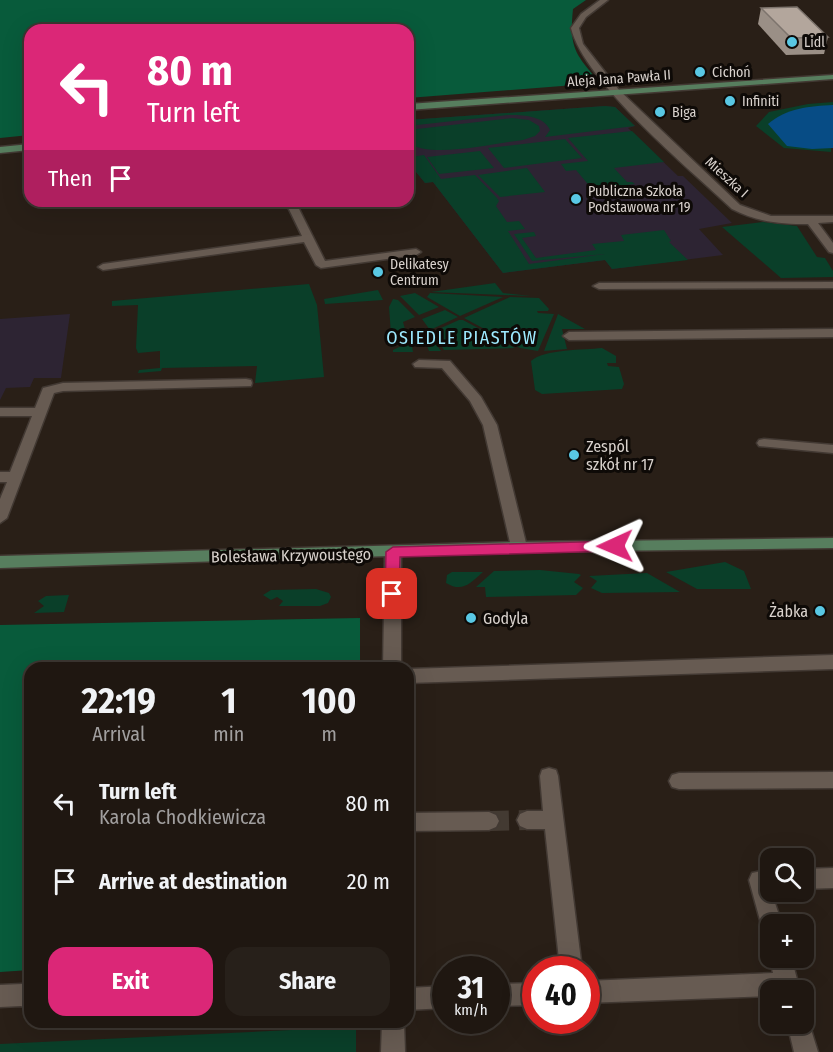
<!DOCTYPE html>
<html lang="en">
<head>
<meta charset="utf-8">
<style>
  body { margin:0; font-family:"Fira Sans Condensed",sans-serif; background:#27201a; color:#f1f3f6; height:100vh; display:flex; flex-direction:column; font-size:22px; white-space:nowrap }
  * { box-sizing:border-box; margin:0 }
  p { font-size:20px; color:#a19f9f }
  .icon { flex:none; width:33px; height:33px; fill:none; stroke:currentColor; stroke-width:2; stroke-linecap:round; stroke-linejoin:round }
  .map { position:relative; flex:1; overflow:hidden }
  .sheet { position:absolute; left:24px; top:662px; width:390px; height:366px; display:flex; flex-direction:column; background:#1f1711; border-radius:18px; box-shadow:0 6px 24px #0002,0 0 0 2px #3c3631 }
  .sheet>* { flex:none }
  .banner { position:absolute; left:24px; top:24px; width:390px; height:183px; border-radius:18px; box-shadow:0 6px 24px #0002,0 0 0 2px #3c3631; background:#db2777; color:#fff; overflow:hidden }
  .fabs { position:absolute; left:760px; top:848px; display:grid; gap:12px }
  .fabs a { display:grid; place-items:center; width:54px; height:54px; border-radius:12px; background:#1f1711; box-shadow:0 6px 24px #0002,0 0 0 2px #3c3631; font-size:30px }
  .speed { position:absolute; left:432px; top:956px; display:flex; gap:12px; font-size:30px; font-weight:700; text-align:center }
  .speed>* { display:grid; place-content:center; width:78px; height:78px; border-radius:50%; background:#1f1711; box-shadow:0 6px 24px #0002,0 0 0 2px #3c3631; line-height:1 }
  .speed small { font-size:15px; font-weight:400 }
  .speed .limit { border:9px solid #d22; background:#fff; color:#111 }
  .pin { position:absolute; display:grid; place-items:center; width:51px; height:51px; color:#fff; margin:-26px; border-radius:12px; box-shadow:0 3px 9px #0006 }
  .me { position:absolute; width:66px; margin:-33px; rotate:269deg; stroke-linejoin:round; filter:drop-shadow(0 0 4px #0008) }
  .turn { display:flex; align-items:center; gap:21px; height:126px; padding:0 24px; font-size:27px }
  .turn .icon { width:78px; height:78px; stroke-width:2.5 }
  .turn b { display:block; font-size:42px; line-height:51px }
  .then { display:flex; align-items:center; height:57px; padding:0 24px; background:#0003; gap:12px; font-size:22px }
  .eta { display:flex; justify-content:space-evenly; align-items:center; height:102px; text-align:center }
  .eta b { font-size:36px; font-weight:700; line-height:42px }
  .cta { display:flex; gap:12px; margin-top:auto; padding:12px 24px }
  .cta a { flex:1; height:69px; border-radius:18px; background:#db2777; color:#fff; font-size:24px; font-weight:700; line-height:69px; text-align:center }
  .cta a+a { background:#27201a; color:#f1f3f6 }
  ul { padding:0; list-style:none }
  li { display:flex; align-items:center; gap:18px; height:78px; padding:0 24px }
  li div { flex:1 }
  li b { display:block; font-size:22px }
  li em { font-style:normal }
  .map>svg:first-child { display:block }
</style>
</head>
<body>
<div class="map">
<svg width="833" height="1052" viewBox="0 0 833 1052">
  <rect width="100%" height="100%" fill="#291f17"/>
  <path fill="#2d2433" d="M 605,106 L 615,107 L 635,126 L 628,128 L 678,176 L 683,176 L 732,223 L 699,229 L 723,255 L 612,269 L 605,260 L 503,273 L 433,182 L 425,183 L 408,162 L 408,120 Z
    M 70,314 L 61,378 L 34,378 L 30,387 L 6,388 L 0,400 L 0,319 Z"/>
  <path fill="#0a3f29" d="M 833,102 L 831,152 L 784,148 L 756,126 L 769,112 L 808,104 Z
    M 605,106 L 615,107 L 635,126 L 545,137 L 550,130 C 543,115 522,115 508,115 L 408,126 L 408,120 Z
    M 512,118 L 529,120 L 539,126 L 540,131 L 535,136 L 523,140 C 495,143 432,159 408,143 L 408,134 L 417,129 Z
    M 632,131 L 664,162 L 614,168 L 627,182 L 632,182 L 635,184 L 592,189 L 576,170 L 566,171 L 561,164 L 588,161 L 568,138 Z
    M 565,139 L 582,158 L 504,168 L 488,148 Z
    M 480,151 L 494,168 L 439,174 L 427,157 Z
    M 424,155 L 441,179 L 475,175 L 497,198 L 499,201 L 496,206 L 507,222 L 519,221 L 525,229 L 508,231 L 529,264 L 605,254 L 532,261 L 514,234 L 534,232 L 536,236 L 522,238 L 536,258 L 596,250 L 592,244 L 624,241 L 621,235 L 664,230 L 671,241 L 669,242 L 688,260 L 612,269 L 605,260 L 503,273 L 433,182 L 425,183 L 408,162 L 411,157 Z
    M 527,168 L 545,192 L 500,197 L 478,175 Z
    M 763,222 L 797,226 L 817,257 L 825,258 L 833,271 L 833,277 L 781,278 L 722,227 Z
    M 495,283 L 503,293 L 531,296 L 431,292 Z
    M 309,284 L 317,305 L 324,377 L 255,383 L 257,366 L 162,368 L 161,371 L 138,373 L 139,370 L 160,368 L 160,351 L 138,353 L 136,348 L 138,305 L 112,306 L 112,301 Z
    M 378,290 L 383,300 L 325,304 L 324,299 Z
    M 415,293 L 439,307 L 419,315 L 400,296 Z
    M 430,293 L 503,297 L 460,316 L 427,297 Z
    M 510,297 L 539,298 L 549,309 L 548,311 L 537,311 L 538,313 L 554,314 L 538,351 L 520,348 L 464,318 Z
    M 393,299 L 398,300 L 415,317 L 403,322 L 408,340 L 392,347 L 389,307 Z
    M 445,310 L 458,317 L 430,330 L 422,319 Z
    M 558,314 L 585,329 L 562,329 L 567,349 L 544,351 Z
    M 459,320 L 463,320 L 515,348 L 444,350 L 432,332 Z
    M 428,333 L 441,351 L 429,351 L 427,346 L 412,346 L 413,352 L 393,352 L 393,350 Z
    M 602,348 L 616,356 L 616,363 L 607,363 L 608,366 L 619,367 L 624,384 L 622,389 L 542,394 L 535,390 L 531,361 C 544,349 584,350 602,348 Z
    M 725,562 L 744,571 L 751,589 L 697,589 L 666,572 Z
    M 540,570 L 579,574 L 581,575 L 574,582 L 583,588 L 576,595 L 486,597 L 485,587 L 476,587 L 494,571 Z
    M 452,572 L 483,572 C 470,583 463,593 446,583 L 447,575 Z
    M 647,573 L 680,592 L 602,593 L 591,588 L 597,581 L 589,576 Z
    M 316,589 L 329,593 L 331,597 L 328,603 L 320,606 L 279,606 L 283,601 L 277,597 L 271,600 L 263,595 L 271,590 Z
    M 69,595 L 64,612 L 34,613 L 44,606 L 38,601 L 46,596 Z
    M 356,1027 L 356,1052 L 0,1052 L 0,1044 Z"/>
  <path fill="#085b3b" d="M 0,0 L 586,0 L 573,9 C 569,48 575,54 600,83 L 408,98 L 408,30 L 30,30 L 30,135 L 0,138 Z
    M 360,618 L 360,667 L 30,668 L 30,970 L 0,972 L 0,625 Z"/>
  <path fill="#074c85" d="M 833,105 L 833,148 L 812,149 L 787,146 L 768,124 C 786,108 810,106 833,105 Z"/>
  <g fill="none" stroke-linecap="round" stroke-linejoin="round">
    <path stroke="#433a32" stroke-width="20" stroke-dasharray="20 10" stroke-linecap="butt" d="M 489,821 L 527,820"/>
    <g stroke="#423933" stroke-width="3">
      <path id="street" d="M 600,0 L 608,0 L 586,17 L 579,28 L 583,44 L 619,90 L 740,205 L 771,216 L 833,216 L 833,222 L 818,223 L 833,243 L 833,253 L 829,252 L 808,224 C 781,224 757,222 732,209 C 690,169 584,82 571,28 L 581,14 Z
        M 285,201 L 295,201 L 325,261 L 416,249 L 421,252 L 416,255 L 321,268 L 316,265 L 304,242 L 103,270 L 98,267 L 103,264 L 302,236 Z
        M 833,282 L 833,288 L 599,289 L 593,286 L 599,283 Z
        M 833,329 L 833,337 L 569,340 L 563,336 L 569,332 Z
        M 419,360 L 450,361 L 481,397 L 497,425 L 527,547 L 524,551 L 514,551 L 511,547 L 483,425 L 470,401 L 442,368 L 415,367 L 413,364 Z
        M 246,379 L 251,380 L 252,383 L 251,386 L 63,391 L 54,393 L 7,518 L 0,523 L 0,499 L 7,482 L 0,482 L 0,472 L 10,472 L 32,416 L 0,416 L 0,408 L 35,408 L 43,388 L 63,383 Z
        M 764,439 L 833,445 L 833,453 L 759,446 L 757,443 L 759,440 Z
        M 393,547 L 398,548 L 401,552 L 401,668 L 383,668 L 385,552 L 388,548 Z
        M 833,655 L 833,669 L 408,683 L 408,669 Z
        M 549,768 L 556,770 L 558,776 L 582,969 L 560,969 L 545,829 L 527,829 L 520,826 L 517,820 L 520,814 L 527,811 L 543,811 L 540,776 L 542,770 Z
        M 833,772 L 833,788 L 679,789 L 672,787 L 669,781 L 672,775 L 679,773 Z
        M 489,812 L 496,815 L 499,821 L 496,827 L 489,830 L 408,831 L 408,813 Z
        M 833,868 L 833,888 L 804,889 L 804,869 Z
        M 771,869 L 771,891 L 782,924 L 771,924 L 771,934 L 763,931 L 749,880 L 752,873 Z
        M 771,952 L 771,957 L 791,957 L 800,990 L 771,990 L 771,996 L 586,1003 L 586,981 L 773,973 L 769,957 Z
        M 536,983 L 536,1005 L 496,1006 L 496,984 Z
        M 22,984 L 30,987 L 30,1010 L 21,1006 L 0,1007 L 0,985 Z
        M 446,986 L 446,1008 L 408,1010 L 408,988 Z
        M 804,1014 L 809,1023 L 818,1052 L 794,1052 L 787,1023 L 804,1023 Z
        M 382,1022 L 404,1022 L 405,1052 L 381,1052 Z"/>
    </g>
    <g stroke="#423933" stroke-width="3">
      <path id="secondary" d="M 833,75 L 833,79 L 408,110 L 408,104 Z
        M 30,144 L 30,150 L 0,153 L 0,147 Z
        M 833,538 L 833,548 L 519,552 L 0,568 L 0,556 L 519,542 Z"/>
    </g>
    <use href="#street" fill="#675b52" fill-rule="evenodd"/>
    <use href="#secondary" fill="#577e5e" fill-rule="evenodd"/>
  </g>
  <path fill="#9a8f86" d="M 761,8 L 828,37 L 824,54 L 786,55 L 758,24 Z"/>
  <path fill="#b3a69c" stroke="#7d746d" stroke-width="1.5" d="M 797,7 L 828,37 L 791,38 L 761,8 Z"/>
  <path fill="#db2777" stroke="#8e194d" stroke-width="1.5" d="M 615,541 L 622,546 L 615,551 L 400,557 L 399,594 L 397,598 L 387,598 L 385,594 L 386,552 L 393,547 Z"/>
  <g fill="#59c8e4" stroke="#0e0a07" stroke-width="2">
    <circle cx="792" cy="42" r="6"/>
    <circle cx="700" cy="72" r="6"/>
    <circle cx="730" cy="101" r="6"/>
    <circle cx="660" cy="112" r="6"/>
    <circle cx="576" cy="199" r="6"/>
    <circle cx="378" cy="272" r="6"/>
    <circle cx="574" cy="455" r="6"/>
    <circle cx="820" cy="611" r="6"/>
    <circle cx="471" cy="618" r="6"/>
  </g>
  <g text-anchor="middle" stroke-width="6" stroke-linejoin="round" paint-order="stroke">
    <g font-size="14" fill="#d9d2cd" stroke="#0e0a07" text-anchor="start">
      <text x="804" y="47">Lidl</text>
      <text x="712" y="77">Cichoń</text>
      <text x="742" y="106">Infiniti</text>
      <text x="672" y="117">Biga</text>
      <text x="588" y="196">Publiczna Szkoła<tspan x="588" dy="16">Podstawowa nr 19</tspan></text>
      <text x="390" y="269">Delikatesy<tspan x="390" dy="16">Centrum</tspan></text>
    </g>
    <g font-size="14" fill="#d9d2cd" stroke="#0e0a07">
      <text transform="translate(619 78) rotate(-4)" y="5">Aleja Jana Pawła II</text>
      <text transform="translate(727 177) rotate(42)" y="5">Mieszka I</text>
    </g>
    <g font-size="16" fill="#d9d2cd" stroke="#0e0a07" text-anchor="start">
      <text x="586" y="452">Zespól<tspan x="586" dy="18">szkół nr 17</tspan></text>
      <text x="808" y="617" text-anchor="end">Żabka</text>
      <text x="483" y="624">Godyla</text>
    </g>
    <g font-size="16" fill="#d9d2cd" stroke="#0e0a07">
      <text transform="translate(291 555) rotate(-1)" y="6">Bolesława Krzywoustego</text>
    </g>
    <g font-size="18" letter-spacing="1.5" fill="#9eeaff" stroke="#0e0a07">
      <text x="462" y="344">OSIEDLE PIASTÓW</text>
    </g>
  </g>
</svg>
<div class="fabs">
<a><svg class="icon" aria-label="search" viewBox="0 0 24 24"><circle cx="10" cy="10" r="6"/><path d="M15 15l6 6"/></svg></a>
<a>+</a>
<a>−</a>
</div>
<div class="speed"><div>31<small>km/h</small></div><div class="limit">40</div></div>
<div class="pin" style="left:392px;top:594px;background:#d93025"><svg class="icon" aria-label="arrive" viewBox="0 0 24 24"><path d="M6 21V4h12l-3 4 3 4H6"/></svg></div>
<svg class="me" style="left:615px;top:546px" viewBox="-20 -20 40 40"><path d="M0-17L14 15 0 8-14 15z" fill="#db2777" stroke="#fff" stroke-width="4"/></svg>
<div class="banner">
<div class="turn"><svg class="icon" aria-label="left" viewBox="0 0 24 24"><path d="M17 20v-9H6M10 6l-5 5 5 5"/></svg><div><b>80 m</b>Turn left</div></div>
<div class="then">Then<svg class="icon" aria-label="arrive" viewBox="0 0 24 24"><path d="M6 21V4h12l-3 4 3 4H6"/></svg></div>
</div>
<section class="sheet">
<div class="eta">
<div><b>22:19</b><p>Arrival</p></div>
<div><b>1</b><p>min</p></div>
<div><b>100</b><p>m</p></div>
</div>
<ul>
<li><svg class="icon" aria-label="left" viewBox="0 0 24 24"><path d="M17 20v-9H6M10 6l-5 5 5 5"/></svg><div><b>Turn left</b><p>Karola Chodkiewicza</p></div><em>80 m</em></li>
<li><svg class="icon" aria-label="arrive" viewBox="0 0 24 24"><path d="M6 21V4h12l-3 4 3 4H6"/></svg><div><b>Arrive at destination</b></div><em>20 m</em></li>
</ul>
<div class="cta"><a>Exit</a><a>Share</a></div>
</section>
</div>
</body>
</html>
